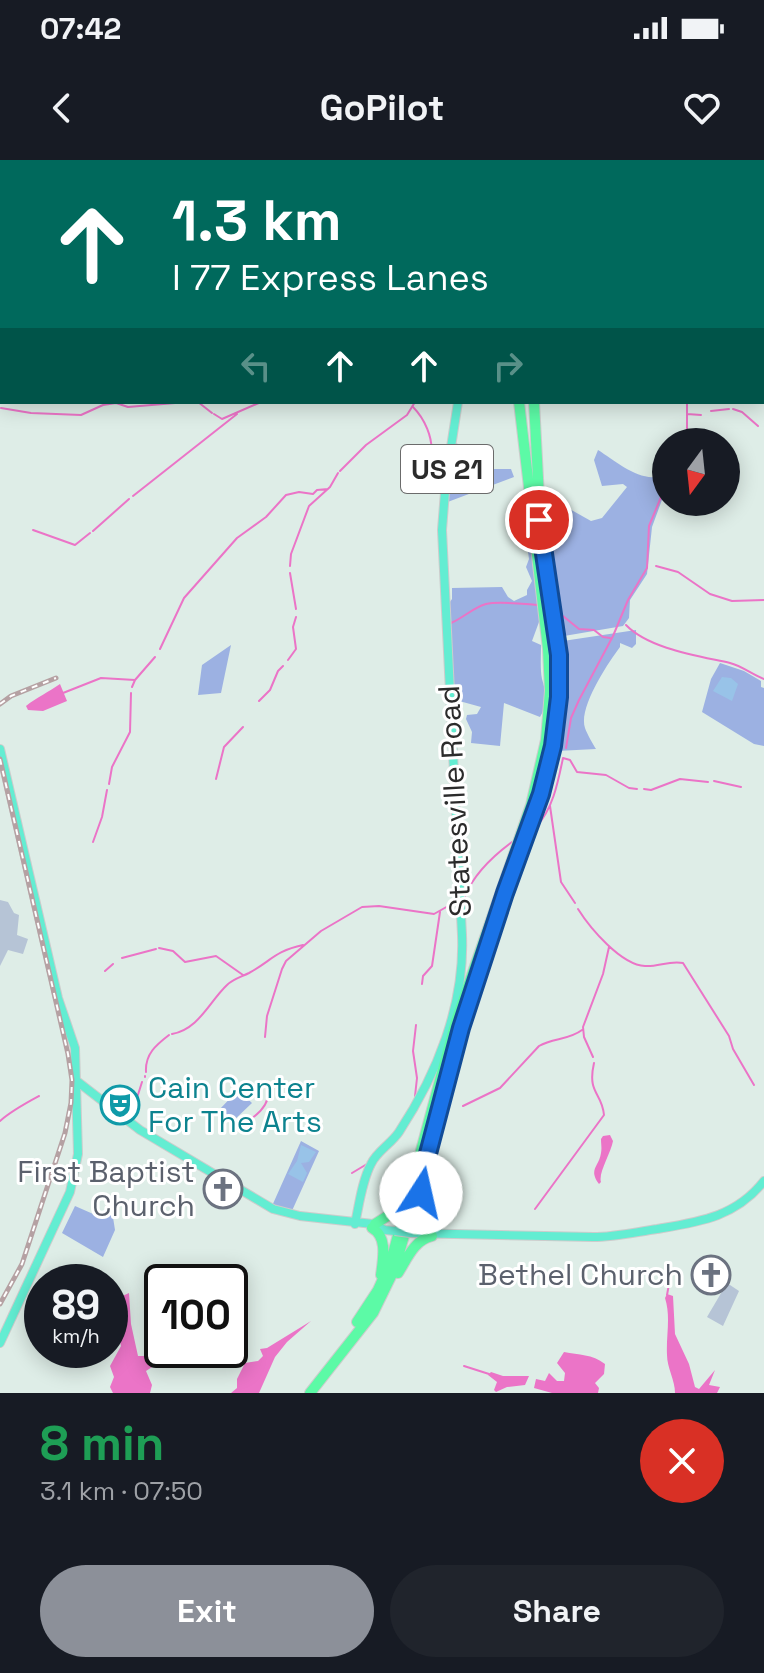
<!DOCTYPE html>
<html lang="en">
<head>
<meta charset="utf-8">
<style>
  body { margin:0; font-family:"Space Grotesk",sans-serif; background:#20242c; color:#f1f3f6; height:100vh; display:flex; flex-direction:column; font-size:30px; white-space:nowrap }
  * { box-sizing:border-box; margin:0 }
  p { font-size:26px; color:#9ea1a6 }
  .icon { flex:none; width:44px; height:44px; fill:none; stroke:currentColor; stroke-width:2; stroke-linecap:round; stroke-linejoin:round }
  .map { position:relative; height:1233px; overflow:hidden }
  .panel { display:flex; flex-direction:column; background:#171b24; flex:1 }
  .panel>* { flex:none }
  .top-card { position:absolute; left:0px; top:0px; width:764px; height:244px; box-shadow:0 4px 20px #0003; background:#00695c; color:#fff; overflow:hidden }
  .needle { width:52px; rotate:195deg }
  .fabs { position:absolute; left:652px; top:268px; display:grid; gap:16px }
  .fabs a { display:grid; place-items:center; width:88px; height:88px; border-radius:50%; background:#171b24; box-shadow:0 4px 20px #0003; font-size:40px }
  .speed { position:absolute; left:24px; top:1104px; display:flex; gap:16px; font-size:40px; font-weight:700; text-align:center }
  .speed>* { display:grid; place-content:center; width:104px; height:104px; border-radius:50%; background:#171b24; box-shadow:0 4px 20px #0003; line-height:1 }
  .speed small { font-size:20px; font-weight:400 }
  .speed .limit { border:4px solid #111; border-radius:12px; background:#fff; color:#111 }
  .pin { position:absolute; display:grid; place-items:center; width:68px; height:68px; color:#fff; margin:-34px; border:4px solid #fff; border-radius:50%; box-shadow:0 2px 8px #0007 }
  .me { position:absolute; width:88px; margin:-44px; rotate:10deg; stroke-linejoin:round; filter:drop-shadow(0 0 6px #0008) }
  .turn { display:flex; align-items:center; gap:28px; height:168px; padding:0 40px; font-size:36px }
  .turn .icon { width:104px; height:104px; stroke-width:2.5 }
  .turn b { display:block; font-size:56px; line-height:68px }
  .lanes { display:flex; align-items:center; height:76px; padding:0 40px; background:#0003; justify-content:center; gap:40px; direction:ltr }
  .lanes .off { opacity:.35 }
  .round { display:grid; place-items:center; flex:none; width:84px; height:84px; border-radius:42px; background:#20242c }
  .head { display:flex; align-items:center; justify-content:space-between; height:136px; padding:0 40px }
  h1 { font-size:48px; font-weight:700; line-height:60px; color:#1e9e55 }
  .cta { display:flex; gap:16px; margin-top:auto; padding:16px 40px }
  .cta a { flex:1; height:92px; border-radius:48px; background:#8c9099; color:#fff; font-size:32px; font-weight:700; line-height:92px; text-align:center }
  .cta a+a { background:#20242c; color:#f1f3f6 }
  .status { display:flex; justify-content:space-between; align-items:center; height:56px; padding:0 40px; background:#171b24; direction:ltr }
  .status svg { height:22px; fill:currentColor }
  header { display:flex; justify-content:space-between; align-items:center; height:104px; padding:0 40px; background:#171b24; font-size:36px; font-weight:700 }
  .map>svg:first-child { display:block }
</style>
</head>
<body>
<div class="status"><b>07:42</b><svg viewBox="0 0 49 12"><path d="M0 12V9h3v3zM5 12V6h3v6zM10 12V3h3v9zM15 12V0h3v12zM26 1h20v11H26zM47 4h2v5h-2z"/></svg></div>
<header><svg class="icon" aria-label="back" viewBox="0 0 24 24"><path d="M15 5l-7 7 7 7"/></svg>GoPilot<svg class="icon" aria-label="heart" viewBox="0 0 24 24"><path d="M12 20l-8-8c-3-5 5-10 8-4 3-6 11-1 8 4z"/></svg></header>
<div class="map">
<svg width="764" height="1233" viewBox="0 0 764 1233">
  <rect width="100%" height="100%" fill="#deede7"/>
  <path fill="#9cb1e2" d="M 453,282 L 458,284 L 471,305 L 485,309 L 511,309 L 514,317 L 445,343 Z
    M 598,290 C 614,300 636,319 655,317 L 661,308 L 661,299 L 666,301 L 666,329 L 652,367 L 647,414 L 630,440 L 629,458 L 623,466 L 564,476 L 544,332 L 552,333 L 559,343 L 591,361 L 602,358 L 627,327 L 623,324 L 602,326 L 594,300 Z
    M 523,336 L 540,441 L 539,462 L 532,481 L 541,485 C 541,496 540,509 542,519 C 546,532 548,544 540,557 L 504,543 L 500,586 L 471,583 L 472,572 L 466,559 L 467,555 L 477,554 L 481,547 L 452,539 L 447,446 L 452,439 L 452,428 L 502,427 L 508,437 L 514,441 L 527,435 L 527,430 L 532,421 L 526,407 L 529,399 L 521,340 Z
    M 636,470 L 636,484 L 632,488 L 620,483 L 620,487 C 608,503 578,548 585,568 C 587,574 593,584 596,589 L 557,591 L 568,497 L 564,491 L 563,481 Z
    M 231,485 L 221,533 L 198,535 L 202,505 Z
    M 720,503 L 744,511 L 761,521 L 761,527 L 764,528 L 764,586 L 754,584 L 702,552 L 711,519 Z
    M 238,930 L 252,943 L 231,963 L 219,950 Z
    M 301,981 L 319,991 L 291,1053 L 272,1046 Z
    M 75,1046 L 100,1057 L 112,1051 L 115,1070 L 103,1097 L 62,1073 Z"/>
  <path fill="#b6c4d6" d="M 0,740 L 8,742 L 14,753 L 19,755 L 17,775 L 28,779 L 23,794 L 8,790 L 0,806 Z
    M 727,1123 L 739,1131 L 723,1166 L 707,1157 Z"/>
  <path fill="#98c3e8" d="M 722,517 L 731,518 L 738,524 L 732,541 L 713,531 Z
    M 301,985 L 316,992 L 309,1002 L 301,1003 L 307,1013 L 303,1022 L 288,1014 L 297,1001 Z"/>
  <path fill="#eb74c7" d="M 60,524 L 67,541 L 43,551 L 28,550 L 26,546 C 37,537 49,532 60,524 Z
    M 610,975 L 613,981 C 611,993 598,1013 601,1022 L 599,1024 C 588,1009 599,1007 601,993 C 602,988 601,984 601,979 L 603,976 Z
    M 129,1133 L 131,1164 L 138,1196 L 146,1196 L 162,1183 L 162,1190 L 166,1190 L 155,1205 L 146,1211 L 152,1225 L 150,1233 L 113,1233 L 110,1227 L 114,1217 L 110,1206 L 121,1186 L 115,1160 L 118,1138 Z
    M 667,1134 L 673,1136 L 675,1174 L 689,1204 L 695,1227 L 699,1229 L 715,1210 L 709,1225 L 720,1227 L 717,1233 L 675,1233 C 675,1220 667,1208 667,1195 C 666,1175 671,1157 665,1138 Z
    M 311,1161 L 287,1182 L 275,1197 L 259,1233 L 231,1233 L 237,1228 L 237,1219 L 245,1203 L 258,1201 L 263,1196 L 260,1189 L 267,1188 Z
    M 564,1192 C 579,1195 592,1194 605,1204 L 604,1214 L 595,1223 L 599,1228 L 598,1233 L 552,1233 L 534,1228 L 536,1219 L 545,1221 L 549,1213 L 557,1221 L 564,1221 L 565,1213 L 557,1203 Z
    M 491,1212 L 503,1216 L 529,1216 L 525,1225 L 507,1227 L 496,1232 L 494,1230 L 497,1222 L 488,1215 Z"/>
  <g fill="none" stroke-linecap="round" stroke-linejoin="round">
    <path stroke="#eb74c7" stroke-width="2" d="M 707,0 L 709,2
      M 198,242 L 212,253
      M 413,247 C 424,258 434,278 431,296 C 430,304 424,305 422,313
      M 1,248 L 31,253 L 81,255 L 103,245 L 116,243 L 128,247 L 187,242
      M 733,249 L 742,252 L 758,266
      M 711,251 L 729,249
      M 214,254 L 222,259 L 261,242
      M 687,254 L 701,255
      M 684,282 L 687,270 L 687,242
      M 340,311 L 366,285 L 407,255 L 415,242
      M 133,336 L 237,254
      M 33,370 L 75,385 L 90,373
      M 93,371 L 129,339
      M 290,406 L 291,394 L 309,346 L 330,327 L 338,313
      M 656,406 L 678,412 L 710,434 L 732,441 L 764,440
      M 290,413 L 296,449
      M 563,456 L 579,469 L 594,470 L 603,477 L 610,478
      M 451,463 C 463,458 474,447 486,444 C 499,441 524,444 538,445
      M 626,465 C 649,489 699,496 730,503 C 742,506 753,515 764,519
      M 160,489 L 184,438 L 237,378 L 266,357 L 286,335 L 299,332 L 313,334 L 317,330 L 328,329
      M 288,500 L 296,489 L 293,467 L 296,457
      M 132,527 L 135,520 L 155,497
      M 63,533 L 101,518 L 135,520
      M 259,541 L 270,530 L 278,511 L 283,506
      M 566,588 L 571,558 L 579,540 L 613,476 L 628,440 L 647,408 L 649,366 L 666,325
      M 563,598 L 570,600 L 577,612 L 606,615 L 629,628 L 637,629
      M 216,619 L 224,587 L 243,567
      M 714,621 L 741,627
      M 109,624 L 112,607 L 130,572 L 131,533
      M 644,629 L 651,630 L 680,619 L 708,622
      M 550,646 L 561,722 L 575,743
      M 536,667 C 553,649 558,622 563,598
      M 93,682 L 102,657 L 107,630
      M 465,736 C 474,714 493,696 512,682
      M 578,749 C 590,768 621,805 645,806 C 658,807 670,800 683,803 L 729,876 L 733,889 L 754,925
      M 159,788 L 173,791 L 185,802 L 216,796 L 243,815
      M 122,798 L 156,789
      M 105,811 L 113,804
      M 422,824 L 423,816 L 432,806 L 440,752
      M 172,874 C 199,869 209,842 227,825 C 233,819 241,817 249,813 C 271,801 275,791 303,785
      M 265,877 L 267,856 L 282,809 L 286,801 L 321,771 L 362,747 L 379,746 L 434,754 L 457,741
      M 593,897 L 584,877 L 583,867 L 603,814 L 609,787
      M 146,912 C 145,894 156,885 169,875
      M 145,917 L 145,916
      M 415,936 L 417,918 L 413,891 L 416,865
      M 136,941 L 142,922
      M 463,946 L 500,928 L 539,886 C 553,878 569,880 582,870
      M 0,961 C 11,951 26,943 39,936
      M 235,968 C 254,959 276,944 266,921
      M 352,1013 L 367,1004
      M 535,1049 L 604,955 C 602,932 587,934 594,903
      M 101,1112 L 107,1122
      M 110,1126 L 112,1129
      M 667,1135 L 671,1113
      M 464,1206 L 489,1214"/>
    <g stroke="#ccc" stroke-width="10">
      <path id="major" d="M 460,0 L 468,2
        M 25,2 L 26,0
        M 486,2 L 487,0
        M 0,65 L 2,60
        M 762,115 L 764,115
        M 0,589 L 58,838 L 75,888 L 78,994 L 70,1032 L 0,1183
        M 78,922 L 140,970 L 273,1049 L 300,1056 L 373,1064 L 385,1070 L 395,1071
        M 355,1064 C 359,1045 362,1021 371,1004 C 377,991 391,984 399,972 C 437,914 465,845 462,775 L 442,370 L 446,319 L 458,242
        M 410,1073 L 593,1077 C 615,1077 636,1072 657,1069 C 699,1062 736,1057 764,1021"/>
    </g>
    <g stroke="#ccc" stroke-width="12">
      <path id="highway" d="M 591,0 L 591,2
        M 542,2 L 542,0
        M 552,2 L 553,0
        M 572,2 L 572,0
        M 375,1064 L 389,1055 L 408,1023
        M 372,1068 C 388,1077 383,1099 381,1115
        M 415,1070 L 421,1064 L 421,1031
        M 398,1113 C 407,1099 414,1080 432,1076
        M 357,1162 L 378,1130 L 391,1101 L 456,861 L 531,645 L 546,580 L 550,531 L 548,489 L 519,242
        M 310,1233 L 373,1153 L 395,1108 L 467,850 L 540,643 L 552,603 L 561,545 L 561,495 L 539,337 L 534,242"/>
    </g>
    <use href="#major" stroke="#63edd2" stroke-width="8"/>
    <use href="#highway" stroke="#5cfaa6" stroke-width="10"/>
    <g stroke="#b5a1a3" stroke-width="5">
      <path id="rail" d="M 22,2 L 23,0
        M 0,55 L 2,50
        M 0,544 L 11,536 L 56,518
        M 0,599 L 68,894 L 72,920 L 71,943 L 65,973 L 22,1104 L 0,1144"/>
    </g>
    <use href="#rail" stroke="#fff" stroke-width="2" stroke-dasharray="6" stroke-linecap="butt"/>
    <g stroke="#ccc" stroke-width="10" stroke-linecap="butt">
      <path id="major-bridge" d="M 395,1071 L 410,1073"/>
    </g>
    <use href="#major-bridge" stroke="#63edd2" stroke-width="8"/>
  </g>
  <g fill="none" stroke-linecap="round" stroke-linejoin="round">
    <g stroke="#114b97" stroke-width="20">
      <path id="route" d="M 421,1033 L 425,1005 L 461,868 L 505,733 L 541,634 L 553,586 L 559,537 L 559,495 L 539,360"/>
    </g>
    <use href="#route" stroke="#1a73e8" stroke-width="14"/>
  </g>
  <defs>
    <g id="theatre-ring" transform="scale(2)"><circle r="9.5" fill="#fff" stroke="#0f9aa8" stroke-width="1.5"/><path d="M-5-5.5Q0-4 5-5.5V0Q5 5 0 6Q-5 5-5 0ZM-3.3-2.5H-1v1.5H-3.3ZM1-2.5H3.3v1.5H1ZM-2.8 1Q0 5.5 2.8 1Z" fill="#0f9aa8"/></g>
    <g id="church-ring" transform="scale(2)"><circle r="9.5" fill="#fff" stroke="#6b7280" stroke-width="1.5"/><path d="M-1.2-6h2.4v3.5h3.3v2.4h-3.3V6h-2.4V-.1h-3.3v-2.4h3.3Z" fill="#6b7280"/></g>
  </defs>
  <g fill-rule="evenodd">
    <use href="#theatre-ring" x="120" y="945"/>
    <use href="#church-ring" x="223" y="1029"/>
    <use href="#church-ring" x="711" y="1115"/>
  </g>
  <g text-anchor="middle" stroke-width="6" stroke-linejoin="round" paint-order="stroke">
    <rect fill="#fff" stroke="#6b6b6b" stroke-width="2" x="401" y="285" width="92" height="48" rx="6"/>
    <g font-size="28" font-weight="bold" fill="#2b2b2b">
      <text x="447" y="319">US 21</text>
    </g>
    <g font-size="30" fill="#2b2b2b" stroke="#fff">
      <text transform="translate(455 641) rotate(-93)" y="10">Statesville Road</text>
    </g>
    <g font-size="30" fill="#0d838f" stroke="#fff" text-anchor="start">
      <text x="148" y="938">Cain Center<tspan x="148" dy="34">For The Arts</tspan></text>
    </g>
    <g font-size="30" fill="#5b616d" stroke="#fff" text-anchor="end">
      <text x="195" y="1022">First Baptist<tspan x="195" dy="34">Church</tspan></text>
      <text x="683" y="1125">Bethel Church</text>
    </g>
  </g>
</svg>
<div class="fabs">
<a><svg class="needle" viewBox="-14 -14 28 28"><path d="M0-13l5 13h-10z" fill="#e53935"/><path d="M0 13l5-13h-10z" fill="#9ea1a6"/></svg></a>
</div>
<div class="speed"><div>89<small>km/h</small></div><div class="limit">100</div></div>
<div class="pin" style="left:539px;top:360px;background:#d93025"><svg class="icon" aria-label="arrive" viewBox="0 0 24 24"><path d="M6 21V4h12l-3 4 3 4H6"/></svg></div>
<svg class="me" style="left:421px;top:1033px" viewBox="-20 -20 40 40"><circle r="19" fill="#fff"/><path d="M0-13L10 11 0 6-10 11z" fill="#1a73e8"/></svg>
<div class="top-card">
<div class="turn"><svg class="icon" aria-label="ahead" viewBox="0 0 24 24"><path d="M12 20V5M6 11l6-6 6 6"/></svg><div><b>1.3 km</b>I 77 Express Lanes</div></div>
<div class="lanes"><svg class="icon off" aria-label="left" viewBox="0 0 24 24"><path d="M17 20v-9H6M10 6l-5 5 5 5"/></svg><svg class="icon" aria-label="ahead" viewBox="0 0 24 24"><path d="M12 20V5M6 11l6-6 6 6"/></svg><svg class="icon" aria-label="ahead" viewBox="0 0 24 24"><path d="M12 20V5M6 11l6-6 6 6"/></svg><svg class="icon off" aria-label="right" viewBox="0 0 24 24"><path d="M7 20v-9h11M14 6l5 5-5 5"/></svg></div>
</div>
</div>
<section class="panel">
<div class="head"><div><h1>8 min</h1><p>3.1 km · 07:50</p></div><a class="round" style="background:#d93025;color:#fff"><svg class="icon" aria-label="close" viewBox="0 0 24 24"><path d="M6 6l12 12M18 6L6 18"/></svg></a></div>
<div class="cta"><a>Exit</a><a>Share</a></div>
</section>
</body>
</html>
